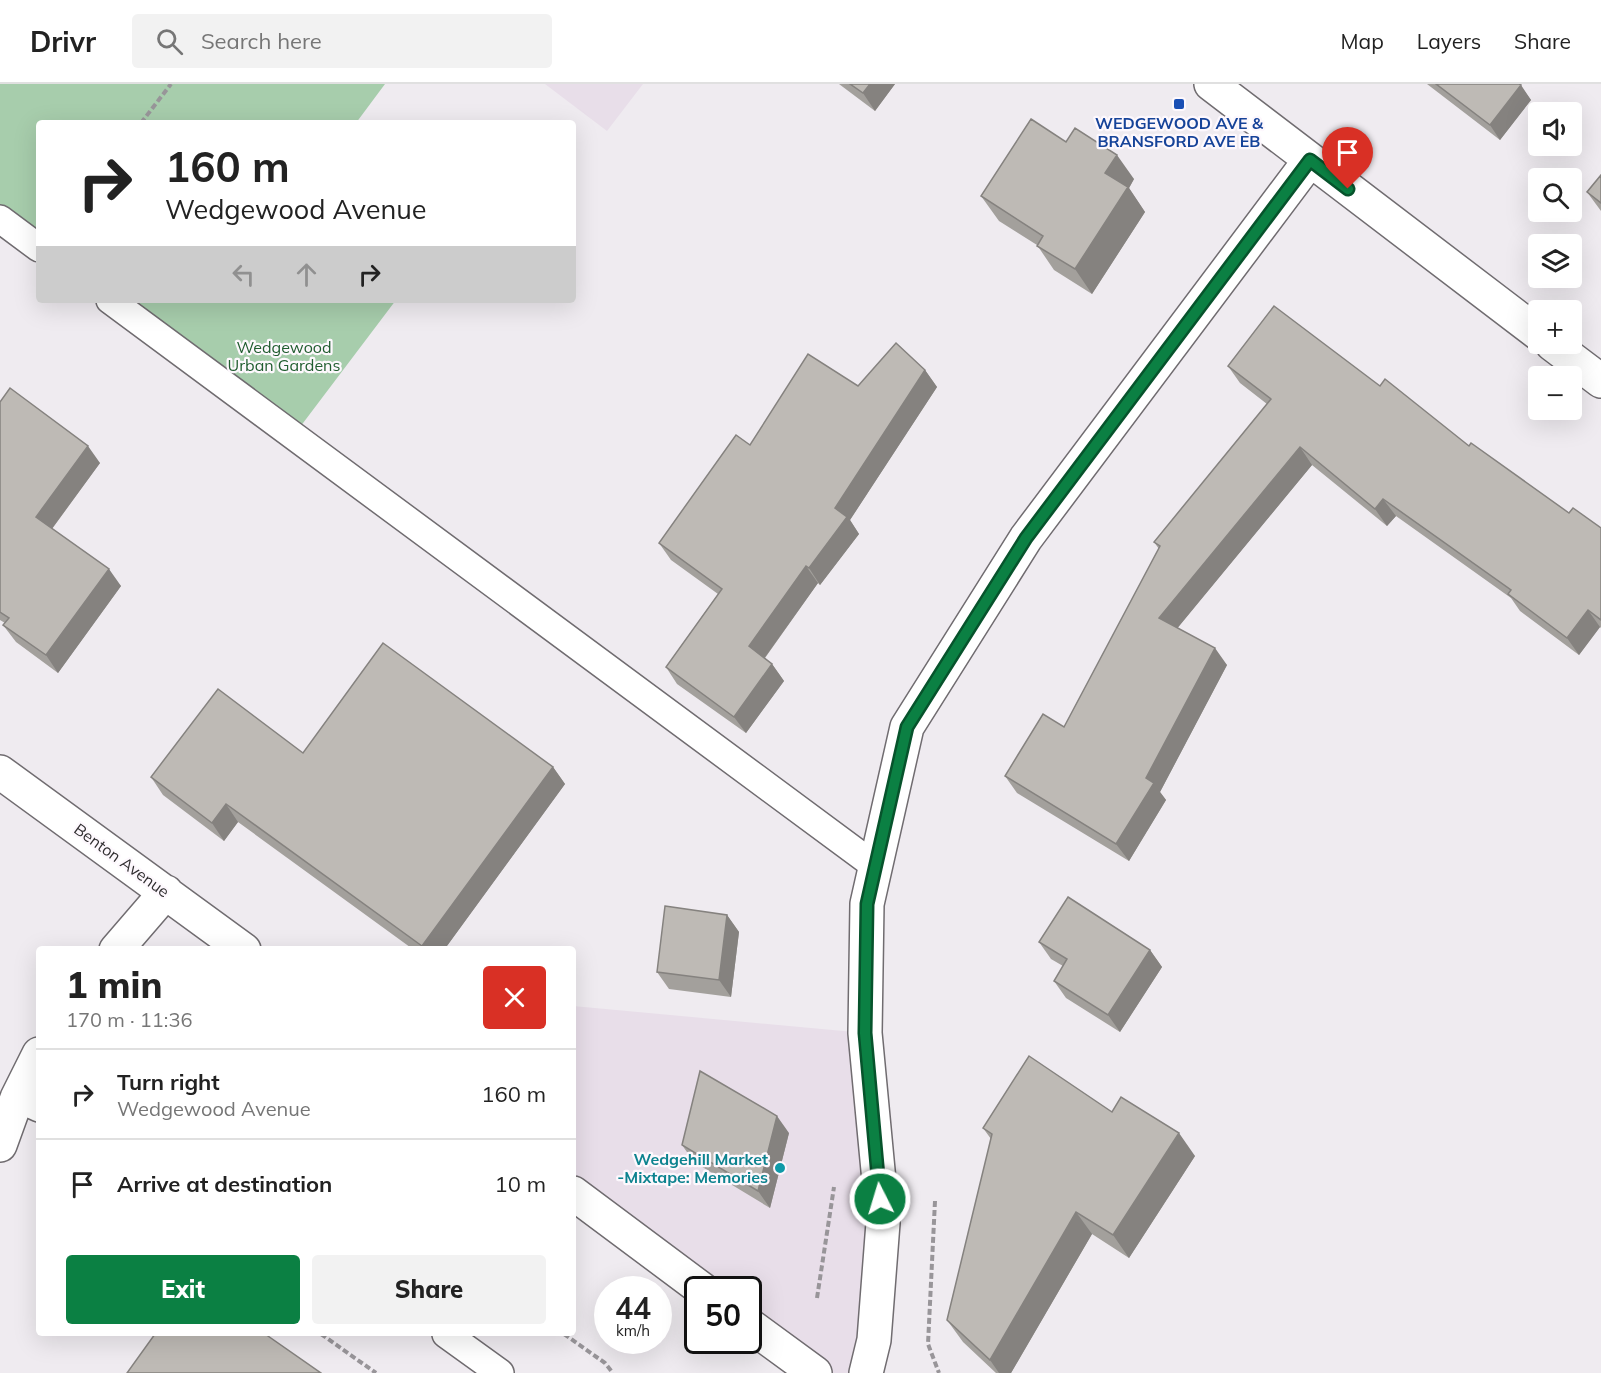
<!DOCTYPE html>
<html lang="en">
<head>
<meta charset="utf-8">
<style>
  body { margin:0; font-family:Mulish,sans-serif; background:#f2f2f2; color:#222; height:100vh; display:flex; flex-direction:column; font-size:22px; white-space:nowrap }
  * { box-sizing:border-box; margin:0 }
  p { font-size:20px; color:#767676 }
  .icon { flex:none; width:33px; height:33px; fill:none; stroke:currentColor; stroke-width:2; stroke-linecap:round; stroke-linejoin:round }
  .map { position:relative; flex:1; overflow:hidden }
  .side { position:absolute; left:36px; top:862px; width:540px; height:390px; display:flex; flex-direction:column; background:#fff; border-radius:6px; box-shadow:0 6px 24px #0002 }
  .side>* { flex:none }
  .banner { position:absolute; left:36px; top:36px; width:540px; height:183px; border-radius:6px; box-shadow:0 6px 24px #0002; background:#fff; color:#222; overflow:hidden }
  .buttons { position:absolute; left:1528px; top:18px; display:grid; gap:12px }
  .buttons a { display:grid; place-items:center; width:54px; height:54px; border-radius:6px; background:#fff; box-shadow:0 6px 24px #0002; font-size:30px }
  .speed { position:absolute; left:594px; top:1192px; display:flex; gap:12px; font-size:30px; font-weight:700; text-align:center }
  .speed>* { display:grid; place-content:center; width:78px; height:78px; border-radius:50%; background:#fff; box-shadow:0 6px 24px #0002; line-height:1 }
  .speed small { font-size:15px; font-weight:400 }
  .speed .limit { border:3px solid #111; border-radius:9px; background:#fff; color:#111 }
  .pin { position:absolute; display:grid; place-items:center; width:51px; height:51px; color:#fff; margin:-62px -26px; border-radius:50% 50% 50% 0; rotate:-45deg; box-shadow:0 0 6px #0007 }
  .pin .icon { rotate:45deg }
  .me { position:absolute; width:66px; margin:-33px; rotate:355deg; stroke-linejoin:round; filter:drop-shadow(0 0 4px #0008) }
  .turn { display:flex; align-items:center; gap:21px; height:126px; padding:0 30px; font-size:27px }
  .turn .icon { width:78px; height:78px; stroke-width:2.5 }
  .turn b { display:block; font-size:42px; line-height:51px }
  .lanes { display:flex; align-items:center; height:57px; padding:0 30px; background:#0003; justify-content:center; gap:30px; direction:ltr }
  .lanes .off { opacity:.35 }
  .round { display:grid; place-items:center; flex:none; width:63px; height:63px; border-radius:6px; background:#f2f2f2 }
  .head { display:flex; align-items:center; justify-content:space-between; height:102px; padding:0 30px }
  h1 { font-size:36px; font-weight:800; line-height:45px }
  .action { display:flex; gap:12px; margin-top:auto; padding:12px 30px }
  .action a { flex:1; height:69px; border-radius:6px; background:#0b8043; color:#fff; font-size:24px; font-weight:800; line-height:69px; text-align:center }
  .action a+a { background:#f2f2f2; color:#222 }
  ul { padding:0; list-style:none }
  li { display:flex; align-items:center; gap:18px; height:90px; padding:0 30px; border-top:2px solid #e0e0e0 }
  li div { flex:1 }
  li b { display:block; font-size:22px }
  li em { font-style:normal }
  header { display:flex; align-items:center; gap:36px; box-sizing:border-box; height:84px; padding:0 30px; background:#fff; border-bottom:2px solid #e0e0e0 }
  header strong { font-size:28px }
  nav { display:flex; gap:33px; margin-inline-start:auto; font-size:21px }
  .search { width:420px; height:54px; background:#f2f2f2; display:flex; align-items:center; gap:15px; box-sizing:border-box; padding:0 21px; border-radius:6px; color:#767676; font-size:22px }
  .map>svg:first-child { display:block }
</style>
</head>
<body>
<header>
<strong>Drivr</strong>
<div class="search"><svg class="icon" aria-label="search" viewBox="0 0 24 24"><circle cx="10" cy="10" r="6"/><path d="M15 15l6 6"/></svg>Search here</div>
<nav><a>Map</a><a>Layers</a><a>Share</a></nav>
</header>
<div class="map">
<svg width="1601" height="1289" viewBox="0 0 1601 1289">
  <rect width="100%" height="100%" fill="#efebf0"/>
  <path fill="#e8dee9" d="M 545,0 L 643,0 L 607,47 Z
    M 573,922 L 865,949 L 883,1139 L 866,1289 L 815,1289 L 749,1240 L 748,1206 L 703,1206 L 573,1109 Z"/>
  <path fill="#a7cdac" d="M 0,0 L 385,0 L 356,39 L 39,39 L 39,160 L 0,130 Z
    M 114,216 L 396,216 L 294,351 Z"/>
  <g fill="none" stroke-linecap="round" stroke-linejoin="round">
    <g stroke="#706c70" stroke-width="30">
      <path id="lane" d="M 0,135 L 39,164
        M 110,216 L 875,782
        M 17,1014 L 39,1024
        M 446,1250 L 500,1289"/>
    </g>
    <g stroke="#706c70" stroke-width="36">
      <path id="street" d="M 0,688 L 244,866
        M 116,866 L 166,808
        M 0,1061 L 17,1014 L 39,970
        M 573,1109 L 703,1206
        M 748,1240 L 815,1289"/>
    </g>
    <g stroke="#706c70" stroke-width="36">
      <path id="secondary" d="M 1211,0 L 1539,250
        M 1552,260 L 1601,297
        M 866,1289 L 874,1256 L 883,1139 L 865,949 L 867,820 L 907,643 L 1026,454 L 1310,76"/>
    </g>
    <path stroke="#989599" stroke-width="4" stroke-dasharray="6 3" stroke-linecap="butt" d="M 141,39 L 171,0
      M 935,1117 L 928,1260 L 939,1289
      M 817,1214 L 834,1103
      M 321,1250 L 376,1289
      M 564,1250 L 605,1279 L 613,1289"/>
    <use href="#lane" stroke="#fff" stroke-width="27"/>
    <use href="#street" stroke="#fff" stroke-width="33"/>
    <use href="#secondary" stroke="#fff" stroke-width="33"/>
  </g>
  <path fill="#a3a09c" d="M 839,0 L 895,0 L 875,27 Z
    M 1427,0 L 1519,0 L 1531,16 L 1500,56 Z
    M 1066,58 L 1134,95 L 1129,104 L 1145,128 L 1092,210 L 1054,186 L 1037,161 L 999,137 L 981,112 Z
    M 1601,91 L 1601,127 L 1587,108 Z
    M 1228,282 L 1380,302 L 1569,429 L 1601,444 L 1601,544 L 1600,543 L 1579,571 L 1520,527 L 1511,514 L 1396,432 L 1387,442 L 1312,381 L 1177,544 L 1227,581 L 1160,708 L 1166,716 L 1129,777 L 1017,709 L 1005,692 L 1064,643 L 1159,465 L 1154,458 L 1267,320 L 1240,299 Z
    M 925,286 L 937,303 L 850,436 L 859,450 L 820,501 L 818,499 L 765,574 L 772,580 L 784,597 L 746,649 L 677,600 L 666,583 L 718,510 L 671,476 L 659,459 L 750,361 L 858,302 Z
    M 0,318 L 100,379 L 52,445 L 121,502 L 58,589 L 16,558 L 3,541 L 5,539 L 0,536 Z
    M 303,669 L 553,683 L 565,700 L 444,866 L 414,866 L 238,738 L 224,757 L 163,711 L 151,693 Z
    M 727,831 L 739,848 L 731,913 L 669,905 L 657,888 Z
    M 1039,858 L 1150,866 L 1162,883 L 1120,948 L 1066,914 L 1054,897 L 1063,882 L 1051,875 Z
    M 1112,1028 L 1195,1072 L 1129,1174 L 1092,1150 L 1011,1289 L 996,1289 L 963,1258 L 947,1236 L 991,1055 L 983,1044 Z
    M 789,1049 L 770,1124 L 694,1078 L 682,1061 Z"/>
  <path fill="#85827f" d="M 870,0 L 895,0 L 875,27 L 863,9 Z
    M 1521,1 L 1531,16 L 1500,56 L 1490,41 Z
    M 1117,71 L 1134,95 L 1129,104 L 1145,128 L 1092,210 L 1075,185 L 1105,89 Z
    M 925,286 L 937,303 L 850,436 L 859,450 L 820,501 L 809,484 L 835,424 Z
    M 88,362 L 100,379 L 48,450 L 36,433 Z
    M 1300,363 L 1312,381 L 1171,552 L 1159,534 Z
    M 1383,415 L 1396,432 L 1387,442 L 1375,425 Z
    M 806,482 L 818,499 L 761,579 L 749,562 Z
    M 109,485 L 121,502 L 58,589 L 46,571 Z
    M 1588,526 L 1600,543 L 1579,571 L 1567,554 Z
    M 1215,564 L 1227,581 L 1160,708 L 1166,716 L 1129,777 L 1116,760 L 1146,694 Z
    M 772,580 L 784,597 L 746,649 L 734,633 Z
    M 553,683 L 565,700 L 444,866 L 424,866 L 422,862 Z
    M 226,720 L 238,738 L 224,757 L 212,739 Z
    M 727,831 L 739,848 L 731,913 L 719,896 Z
    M 1150,866 L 1162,883 L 1120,948 L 1108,931 Z
    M 777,1032 L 789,1049 L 770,1124 L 758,1107 Z
    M 1179,1049 L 1195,1072 L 1129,1174 L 1113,1151 Z
    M 1076,1128 L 1092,1150 L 1011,1289 L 999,1289 L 990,1276 Z"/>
  <path fill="#bebab5" stroke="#85827f" stroke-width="1.5" d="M 850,0 L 870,0 L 863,9 Z
    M 1436,0 L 1519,0 L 1521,1 L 1490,41 Z
    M 1031,35 L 1066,58 L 1075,44 L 1117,71 L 1105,89 L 1128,103 L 1075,185 L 1037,162 L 1043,152 L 981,112 Z
    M 1601,91 L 1601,119 L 1587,108 Z
    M 1274,222 L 1380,302 L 1385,295 L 1469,362 L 1471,359 L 1569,429 L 1573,424 L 1601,444 L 1601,536 L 1588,526 L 1567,554 L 1508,510 L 1511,506 L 1383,415 L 1375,425 L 1300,363 L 1159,534 L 1215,564 L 1146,694 L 1154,699 L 1116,760 L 1005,692 L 1043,630 L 1064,643 L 1160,462 L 1154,458 L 1271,315 L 1228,282 Z
    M 896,259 L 925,286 L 835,424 L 847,433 L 809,484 L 806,482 L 749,562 L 772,580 L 734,633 L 666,583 L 722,505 L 659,459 L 736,351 L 750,361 L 808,270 L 858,302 Z
    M 10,304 L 88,362 L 36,433 L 109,485 L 46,571 L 3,541 L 9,534 L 0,528 L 0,318 Z
    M 383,559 L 553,683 L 422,862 L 226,720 L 212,739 L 151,693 L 218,605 L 303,669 Z
    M 1068,813 L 1150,866 L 1108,931 L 1054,897 L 1067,875 L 1039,858 Z
    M 665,822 L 727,831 L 719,896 L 657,888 Z
    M 1029,972 L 1112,1028 L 1121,1013 L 1179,1049 L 1113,1151 L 1076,1128 L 990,1276 L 947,1236 L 992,1050 L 983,1044 Z
    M 700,987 L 777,1032 L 758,1107 L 682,1061 Z
    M 155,1250 L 265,1250 L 321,1289 L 127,1289 Z"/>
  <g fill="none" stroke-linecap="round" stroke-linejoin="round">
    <g stroke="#07532c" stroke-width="15">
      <path id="route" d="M 880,1115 L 865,949 L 867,820 L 907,643 L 1026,454 L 1310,76 L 1348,105"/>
    </g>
    <use href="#route" stroke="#0b8043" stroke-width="10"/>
  </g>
  <rect fill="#1a4fb4" stroke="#fdf8fd" stroke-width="2" x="1173" y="14" width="12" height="12" rx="3"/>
  <circle fill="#0f9aa8" stroke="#fdf8fd" stroke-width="2" cx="780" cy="1084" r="6"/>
  <g text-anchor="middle" stroke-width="4.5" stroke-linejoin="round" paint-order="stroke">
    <g font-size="16" font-weight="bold" fill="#164399" stroke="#fdf8fd">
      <text x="1179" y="45">WEDGEWOOD AVE &amp;<tspan x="1179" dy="18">BRANSFORD AVE EB</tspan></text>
    </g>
    <g font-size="16" fill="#205d2f" stroke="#fdf8fd">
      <text x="284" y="269">Wedgewood<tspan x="284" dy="18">Urban Gardens</tspan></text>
    </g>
    <g font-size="16" fill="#302e30" stroke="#fdf8fd">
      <text transform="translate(122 776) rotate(36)" y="6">Benton Avenue</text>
    </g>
    <g font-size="16" font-weight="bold" fill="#0d838f" stroke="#fdf8fd" text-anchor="end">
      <text x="768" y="1081">Wedgehill Market<tspan x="768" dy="18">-Mixtape: Memories</tspan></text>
    </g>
  </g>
</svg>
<div class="buttons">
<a><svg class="icon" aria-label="sound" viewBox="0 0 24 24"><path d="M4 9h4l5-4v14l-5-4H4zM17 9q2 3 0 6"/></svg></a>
<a><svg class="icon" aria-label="search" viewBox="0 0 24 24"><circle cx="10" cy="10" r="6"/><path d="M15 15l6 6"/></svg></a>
<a><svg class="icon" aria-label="layers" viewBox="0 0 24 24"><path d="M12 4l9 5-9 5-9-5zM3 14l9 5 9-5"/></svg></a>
<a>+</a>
<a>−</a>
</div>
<div class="speed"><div>44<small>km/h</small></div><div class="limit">50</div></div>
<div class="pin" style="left:1348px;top:105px;background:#d93025"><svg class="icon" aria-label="arrive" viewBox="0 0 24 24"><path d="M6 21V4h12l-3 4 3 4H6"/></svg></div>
<svg class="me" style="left:880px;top:1115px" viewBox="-20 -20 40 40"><circle r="17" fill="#0b8043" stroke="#fff" stroke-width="3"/><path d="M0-11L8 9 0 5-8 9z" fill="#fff"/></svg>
<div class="banner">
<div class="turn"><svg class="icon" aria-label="right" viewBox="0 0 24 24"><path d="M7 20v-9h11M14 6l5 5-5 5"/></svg><div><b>160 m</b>Wedgewood Avenue</div></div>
<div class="lanes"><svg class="icon off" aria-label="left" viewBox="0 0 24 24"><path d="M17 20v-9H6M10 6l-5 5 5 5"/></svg><svg class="icon off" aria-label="ahead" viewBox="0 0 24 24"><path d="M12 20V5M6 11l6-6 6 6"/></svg><svg class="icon" aria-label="right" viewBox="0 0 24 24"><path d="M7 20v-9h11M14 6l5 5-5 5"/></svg></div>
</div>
<section class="side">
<div class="head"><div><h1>1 min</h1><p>170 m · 11:36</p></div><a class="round" style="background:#d93025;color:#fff"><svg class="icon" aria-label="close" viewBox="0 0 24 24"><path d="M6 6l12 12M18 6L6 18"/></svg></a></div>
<ul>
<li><svg class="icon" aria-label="right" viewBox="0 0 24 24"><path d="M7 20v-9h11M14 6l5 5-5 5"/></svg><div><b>Turn right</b><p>Wedgewood Avenue</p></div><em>160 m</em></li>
<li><svg class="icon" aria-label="arrive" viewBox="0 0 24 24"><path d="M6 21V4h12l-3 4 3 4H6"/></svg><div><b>Arrive at destination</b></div><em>10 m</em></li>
</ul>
<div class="action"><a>Exit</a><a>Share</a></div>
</section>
</div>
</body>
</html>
